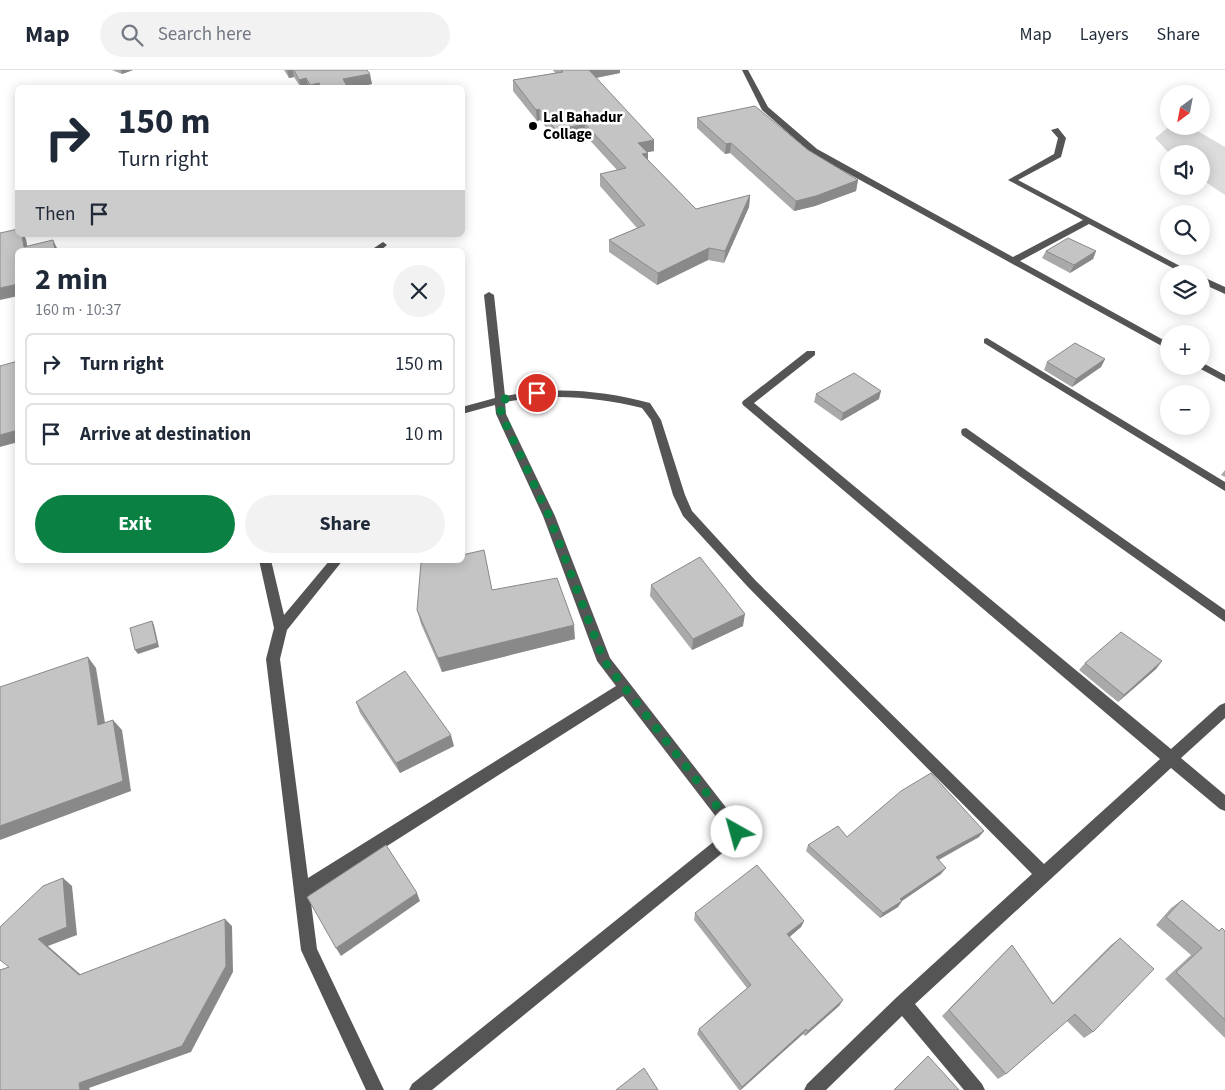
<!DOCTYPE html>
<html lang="en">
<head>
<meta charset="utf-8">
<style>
  body { margin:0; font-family:"Source Sans 3",sans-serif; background:#f2f2f3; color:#1f2937; height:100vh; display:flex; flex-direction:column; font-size:19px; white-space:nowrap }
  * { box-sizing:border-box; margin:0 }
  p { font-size:16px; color:#747a83 }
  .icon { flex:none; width:28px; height:28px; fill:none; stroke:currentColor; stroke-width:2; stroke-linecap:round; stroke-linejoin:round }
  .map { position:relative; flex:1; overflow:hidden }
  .details { position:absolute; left:15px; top:178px; width:450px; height:315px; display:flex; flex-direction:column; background:#fff; border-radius:8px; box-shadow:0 2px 12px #0003 }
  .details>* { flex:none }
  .top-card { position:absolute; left:15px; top:15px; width:450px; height:152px; border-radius:8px; box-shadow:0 2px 12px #0003; background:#fff; color:#1f2937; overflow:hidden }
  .needle { width:32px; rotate:212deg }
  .buttons { position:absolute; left:1160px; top:15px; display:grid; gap:10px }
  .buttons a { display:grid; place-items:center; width:50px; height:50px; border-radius:50%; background:#fff; box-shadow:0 2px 12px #0003; font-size:25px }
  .pin { position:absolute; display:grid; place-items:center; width:42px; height:42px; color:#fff; margin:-21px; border:2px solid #fff; border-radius:50%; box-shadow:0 1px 5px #0007 }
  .me { position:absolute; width:55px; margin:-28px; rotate:322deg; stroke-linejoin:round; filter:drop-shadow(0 0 4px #0008) }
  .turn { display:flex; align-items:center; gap:18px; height:105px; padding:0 20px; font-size:22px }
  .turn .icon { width:65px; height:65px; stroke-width:2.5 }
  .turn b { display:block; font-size:35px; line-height:42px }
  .then { display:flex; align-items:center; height:48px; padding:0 20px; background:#0003; gap:10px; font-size:19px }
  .round { display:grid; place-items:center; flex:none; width:52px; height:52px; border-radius:26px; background:#f2f2f3 }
  .headline { display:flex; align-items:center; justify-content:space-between; height:85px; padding:0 20px }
  h1 { font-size:30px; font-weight:700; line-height:38px }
  .action { display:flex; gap:10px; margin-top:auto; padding:10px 20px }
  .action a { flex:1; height:58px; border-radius:30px; background:#0b8043; color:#fff; font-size:20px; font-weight:700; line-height:58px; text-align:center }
  .action a+a { background:#f2f2f3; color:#1f2937 }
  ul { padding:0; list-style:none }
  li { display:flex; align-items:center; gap:15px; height:62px; margin:0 10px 8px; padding:0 10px; border:2px solid #e0e1e3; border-radius:8px }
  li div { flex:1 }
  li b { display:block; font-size:19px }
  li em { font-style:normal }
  header { display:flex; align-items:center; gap:30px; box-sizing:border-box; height:70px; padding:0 25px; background:#fff; border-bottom:1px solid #e0e1e3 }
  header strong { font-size:24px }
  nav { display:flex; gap:28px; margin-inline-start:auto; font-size:18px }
  .search { width:350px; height:45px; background:#f2f2f3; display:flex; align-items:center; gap:12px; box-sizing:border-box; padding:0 18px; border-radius:28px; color:#747a83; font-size:19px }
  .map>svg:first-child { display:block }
</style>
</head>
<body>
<header>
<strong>Map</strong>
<div class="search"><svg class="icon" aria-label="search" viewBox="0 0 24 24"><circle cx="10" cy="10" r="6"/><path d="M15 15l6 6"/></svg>Search here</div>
<nav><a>Map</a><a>Layers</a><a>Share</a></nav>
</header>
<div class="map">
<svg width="1225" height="1020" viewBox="0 0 1225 1020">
  <rect width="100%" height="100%" fill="#fff"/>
  <path fill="#dcdcdc" d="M 1170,56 L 1189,56 L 1225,77 L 1225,125 L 1201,109 L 1201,84 L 1170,84 L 1155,68 Z"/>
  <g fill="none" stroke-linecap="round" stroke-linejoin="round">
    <path fill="#555" fill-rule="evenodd" d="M 742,0 L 748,0 L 768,37 L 817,79 L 1013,187 L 1083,150 L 1008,110 L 1054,84 L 1058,68 L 1051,60 L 1058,58 L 1066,68 L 1061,87 L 1018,110 L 1195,204 L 1184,204 L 1089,154 L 1020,191 L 1169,273 L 1169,280 L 811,83 L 762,40 Z
      M 383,172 L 387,175 L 381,180 L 371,180 Z
      M 1201,206 L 1225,217 L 1225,224 L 1201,213 Z
      M 489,222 L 494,225 L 505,326 C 553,316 602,320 650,333 L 661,350 L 685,425 L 692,441 L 756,511 L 1044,794 L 1160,689 L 743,335 L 742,333 L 743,331 L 807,281 L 815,281 L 815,285 L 754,333 L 1171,679 L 1220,635 L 1225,633 L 1225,648 L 1181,688 L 1225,725 L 1225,741 L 1220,739 L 1171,698 L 915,934 L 982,1014 L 985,1020 L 964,1020 L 902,946 L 826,1020 L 804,1020 L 807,1014 L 897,927 L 1032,804 L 748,517 L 683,446 L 673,425 L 651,350 L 642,338 C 596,327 552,323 505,332 L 506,344 L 555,446 L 610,588 L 745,762 L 742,767 L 432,1020 L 409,1020 L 412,1014 L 727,761 L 623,626 L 310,825 L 317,879 L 384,1020 L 366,1020 L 301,880 L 266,589 L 274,558 L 259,490 L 271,490 L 284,545 L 330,490 L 343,490 L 287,560 L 280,589 L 308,808 L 616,616 L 597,591 L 543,446 L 496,344 L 495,335 L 462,344 L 462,337 L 495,328 L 484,225 Z
      M 987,268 L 1225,412 L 1225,421 L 984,273 L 984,269 Z
      M 1201,292 L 1225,305 L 1225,312 L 1197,297 L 1201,296 Z
      M 966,358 L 1225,540 L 1225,552 L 962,365 L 961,362 L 962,359 Z"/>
  </g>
  <path fill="#a9a9a9" d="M 112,0 L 133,0 L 122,4 Z
    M 284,0 L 367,0 L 372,14 L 353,18 L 301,18 L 294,7 L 289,8 Z
    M 553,0 L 620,0 L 620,3 L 597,8 L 654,81 L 647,82 L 648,83 L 648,90 L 696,139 L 750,125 L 749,137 L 724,193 L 708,190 L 657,215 L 609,182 L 609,170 L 637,158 L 600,116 L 600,104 L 617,100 L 585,65 L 557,71 L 540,50 L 537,51 L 513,21 L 513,10 L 555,3 Z
    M 697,48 L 808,80 L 858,110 L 856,121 L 815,136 L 794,141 L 730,83 L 725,84 L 697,58 Z
    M 1046,181 L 1096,181 L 1093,189 L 1070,203 L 1042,188 Z
    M 1105,289 L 1101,297 L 1072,317 L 1044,300 L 1047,292 Z
    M 816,324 L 879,329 L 841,351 L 814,332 Z
    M 1225,400 L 1225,407 L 1221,405 Z
    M 651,515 L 743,556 L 692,580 L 650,526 Z
    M 492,520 L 575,569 L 442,602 L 421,554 L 417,540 Z
    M 1162,591 L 1156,599 L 1118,632 L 1079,600 L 1085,593 Z
    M 356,632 L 454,676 L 400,703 L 360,643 Z
    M 847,767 L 979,767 L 939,790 L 941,804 L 902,831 L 898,837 L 880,848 L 806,781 L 808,775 Z
    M 1182,830 L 1218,861 L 1222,858 L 1225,861 L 1225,968 L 1165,909 L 1191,885 L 1156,855 L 1171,838 Z
    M 695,843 L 804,851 L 801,857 L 789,867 L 843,930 L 839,936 L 805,966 L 803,964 L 741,1020 L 739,1020 L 697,964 L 699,959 L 747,918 L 694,850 Z
    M 1120,868 L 1093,962 L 1084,968 L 1067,951 L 1006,1004 L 998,1009 L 942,946 L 1005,882 L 1053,933 L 1111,875 Z"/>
  <path fill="#898989" d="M 121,0 L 133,0 L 122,4 Z
    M 287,0 L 293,0 L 294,7 L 289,8 Z
    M 588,0 L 620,0 L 620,3 L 588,9 Z
    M 370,4 L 372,14 L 353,18 L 345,18 L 343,9 Z
    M 306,8 L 309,18 L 301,18 L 299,10 Z
    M 319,13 L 319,18 L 311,18 L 310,15 Z
    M 539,39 L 540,50 L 537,51 L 536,40 Z
    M 585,54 L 585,65 L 557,71 L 556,60 Z
    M 654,70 L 654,81 L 638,84 L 638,73 Z
    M 731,73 L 730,83 L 725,84 L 726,74 Z
    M 648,83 L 648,94 L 642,84 Z
    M 858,110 L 856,121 L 815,136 L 794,141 L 796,131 Z
    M 750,125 L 749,137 L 724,193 L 725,181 Z
    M 22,165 L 24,165 L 26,169 L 28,180 L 24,177 Z
    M 53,170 L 58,180 L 55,180 Z
    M 709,178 L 708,190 L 657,215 L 658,203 Z
    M 1096,181 L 1093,189 L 1070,203 L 1074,195 Z
    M 18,214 L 18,226 L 0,230 L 0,218 Z
    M 1105,289 L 1101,297 L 1072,317 L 1076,309 Z
    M 881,321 L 879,329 L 841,351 L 843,343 Z
    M 18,360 L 18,372 L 0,377 L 0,365 Z
    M 745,544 L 743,556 L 692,580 L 693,569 Z
    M 152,551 L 154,555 L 159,577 L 138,584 L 135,580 Z
    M 574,555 L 575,569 L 442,602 L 438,588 Z
    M 88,587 L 96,598 L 107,665 L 98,655 Z
    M 1162,591 L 1156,599 L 1118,632 L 1124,625 Z
    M 113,650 L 122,660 L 131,721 L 0,770 L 0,756 Z
    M 451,665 L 454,676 L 400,703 L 396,693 Z
    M 984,761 L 979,767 L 932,793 L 936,787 Z
    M 946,798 L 941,804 L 896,835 L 900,829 Z
    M 63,808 L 72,816 L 77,865 L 48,876 L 88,911 L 79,905 L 38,869 Z
    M 417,823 L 420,831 L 341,886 L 336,878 Z
    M 902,831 L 898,837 L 880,848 L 883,843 Z
    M 225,849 L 232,856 L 233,902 L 191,982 L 89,1018 L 90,1020 L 80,1020 L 79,1013 Z
    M 804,851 L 801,857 L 785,871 L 787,864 Z
    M 843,930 L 839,936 L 805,966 L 808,961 Z
    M 806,959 L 803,964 L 740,1020 L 742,1017 Z"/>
  <path fill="#c4c4c4" stroke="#898989" d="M 294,0 L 367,0 L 370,4 L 343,9 L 348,18 L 321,18 L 319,13 L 310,15 L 306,8 L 299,10 Z
    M 561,0 L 589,0 L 654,70 L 638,73 L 648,83 L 642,84 L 696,139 L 750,125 L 725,181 L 709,178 L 658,203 L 609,170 L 645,155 L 600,104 L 626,98 L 585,54 L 556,60 L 539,39 L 536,40 L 513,10 L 563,2 Z
    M 755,36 L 808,80 L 858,110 L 816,126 L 796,131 L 731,73 L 726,74 L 697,48 Z
    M 18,159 L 18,165 L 22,165 L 24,177 L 53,170 L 55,180 L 18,180 L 18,214 L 0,218 L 0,163 Z
    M 1068,168 L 1096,181 L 1074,195 L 1046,181 Z
    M 1075,273 L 1105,289 L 1076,309 L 1047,292 Z
    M 18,291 L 18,360 L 0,365 L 0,296 Z
    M 854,303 L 881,321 L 843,343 L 816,324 Z
    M 484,480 L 492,520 L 557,508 L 574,555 L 438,588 L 417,540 L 421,493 L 435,490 L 462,490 L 462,485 Z
    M 700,487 L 745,544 L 693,569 L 651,515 Z
    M 152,551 L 157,573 L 135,580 L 130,558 Z
    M 1121,562 L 1162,591 L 1124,625 L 1085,593 Z
    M 88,587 L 98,655 L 113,650 L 123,711 L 0,756 L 0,617 Z
    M 405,601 L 451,665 L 396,693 L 356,632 Z
    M 931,703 L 984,761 L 936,787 L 946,798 L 900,829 L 902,831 L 883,843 L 808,775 L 838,756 L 847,767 L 901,721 Z
    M 386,775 L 417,823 L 336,878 L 307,827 Z
    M 757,795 L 804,851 L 787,864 L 843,930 L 808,961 L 806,959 L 742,1017 L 699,959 L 751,915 L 695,843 Z
    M 63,808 L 67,857 L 38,869 L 79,905 L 225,849 L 226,896 L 182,976 L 79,1013 L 80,1020 L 0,1020 L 0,900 L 9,897 L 0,890 L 0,857 L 43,816 Z
    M 1182,830 L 1219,861 L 1222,858 L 1225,861 L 1225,950 L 1176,902 L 1202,878 L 1166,847 Z
    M 1120,868 L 1154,899 L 1093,962 L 1075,944 L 1006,1004 L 949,940 L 1012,875 L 1053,934 Z
    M 928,986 L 959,1020 L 894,1020 Z
    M 644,998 L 658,1020 L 616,1020 Z"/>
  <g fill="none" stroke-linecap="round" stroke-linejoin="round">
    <path stroke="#0b8043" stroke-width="9" stroke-dasharray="0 16.2" d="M 537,323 L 500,330 L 501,344 L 549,446 L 604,591 L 737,762"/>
  </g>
  <circle fill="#000" stroke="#fff" stroke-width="2" cx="533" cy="56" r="5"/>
  <g text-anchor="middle" stroke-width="5" stroke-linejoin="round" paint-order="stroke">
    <g font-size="15" font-weight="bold" fill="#000" stroke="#fff" text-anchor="start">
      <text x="543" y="52">Lal Bahadur<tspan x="543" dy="17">Collage</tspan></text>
    </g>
  </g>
</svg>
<div class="buttons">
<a><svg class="needle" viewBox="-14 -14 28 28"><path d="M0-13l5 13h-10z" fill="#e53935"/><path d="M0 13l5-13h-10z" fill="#747a83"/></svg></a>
<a><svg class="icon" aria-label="sound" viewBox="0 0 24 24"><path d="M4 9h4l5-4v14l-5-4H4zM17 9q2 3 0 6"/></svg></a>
<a><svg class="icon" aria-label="search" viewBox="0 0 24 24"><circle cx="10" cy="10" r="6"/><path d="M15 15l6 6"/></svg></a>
<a><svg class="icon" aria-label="layers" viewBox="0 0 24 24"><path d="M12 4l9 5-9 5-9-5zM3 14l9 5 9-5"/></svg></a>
<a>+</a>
<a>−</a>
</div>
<div class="pin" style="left:537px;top:323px;background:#d93025"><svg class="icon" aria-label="arrive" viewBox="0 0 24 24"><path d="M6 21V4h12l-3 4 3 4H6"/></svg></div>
<svg class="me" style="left:737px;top:762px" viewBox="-20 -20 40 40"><circle r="19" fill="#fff"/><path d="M0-13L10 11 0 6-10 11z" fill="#0b8043"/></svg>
<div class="top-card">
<div class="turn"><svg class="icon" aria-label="right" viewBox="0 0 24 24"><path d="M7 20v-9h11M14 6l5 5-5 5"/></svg><div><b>150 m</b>Turn right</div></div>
<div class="then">Then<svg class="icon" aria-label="arrive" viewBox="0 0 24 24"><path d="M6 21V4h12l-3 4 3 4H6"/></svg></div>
</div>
<section class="details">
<div class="headline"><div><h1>2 min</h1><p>160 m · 10:37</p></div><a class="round"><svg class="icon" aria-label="close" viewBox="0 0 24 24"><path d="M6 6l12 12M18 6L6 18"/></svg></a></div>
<ul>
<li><svg class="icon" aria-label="right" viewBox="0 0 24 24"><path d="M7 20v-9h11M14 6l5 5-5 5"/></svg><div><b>Turn right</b></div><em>150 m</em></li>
<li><svg class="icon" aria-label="arrive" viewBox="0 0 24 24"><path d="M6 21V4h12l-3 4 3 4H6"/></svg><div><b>Arrive at destination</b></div><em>10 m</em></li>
</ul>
<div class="action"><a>Exit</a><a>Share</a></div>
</section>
</div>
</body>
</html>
